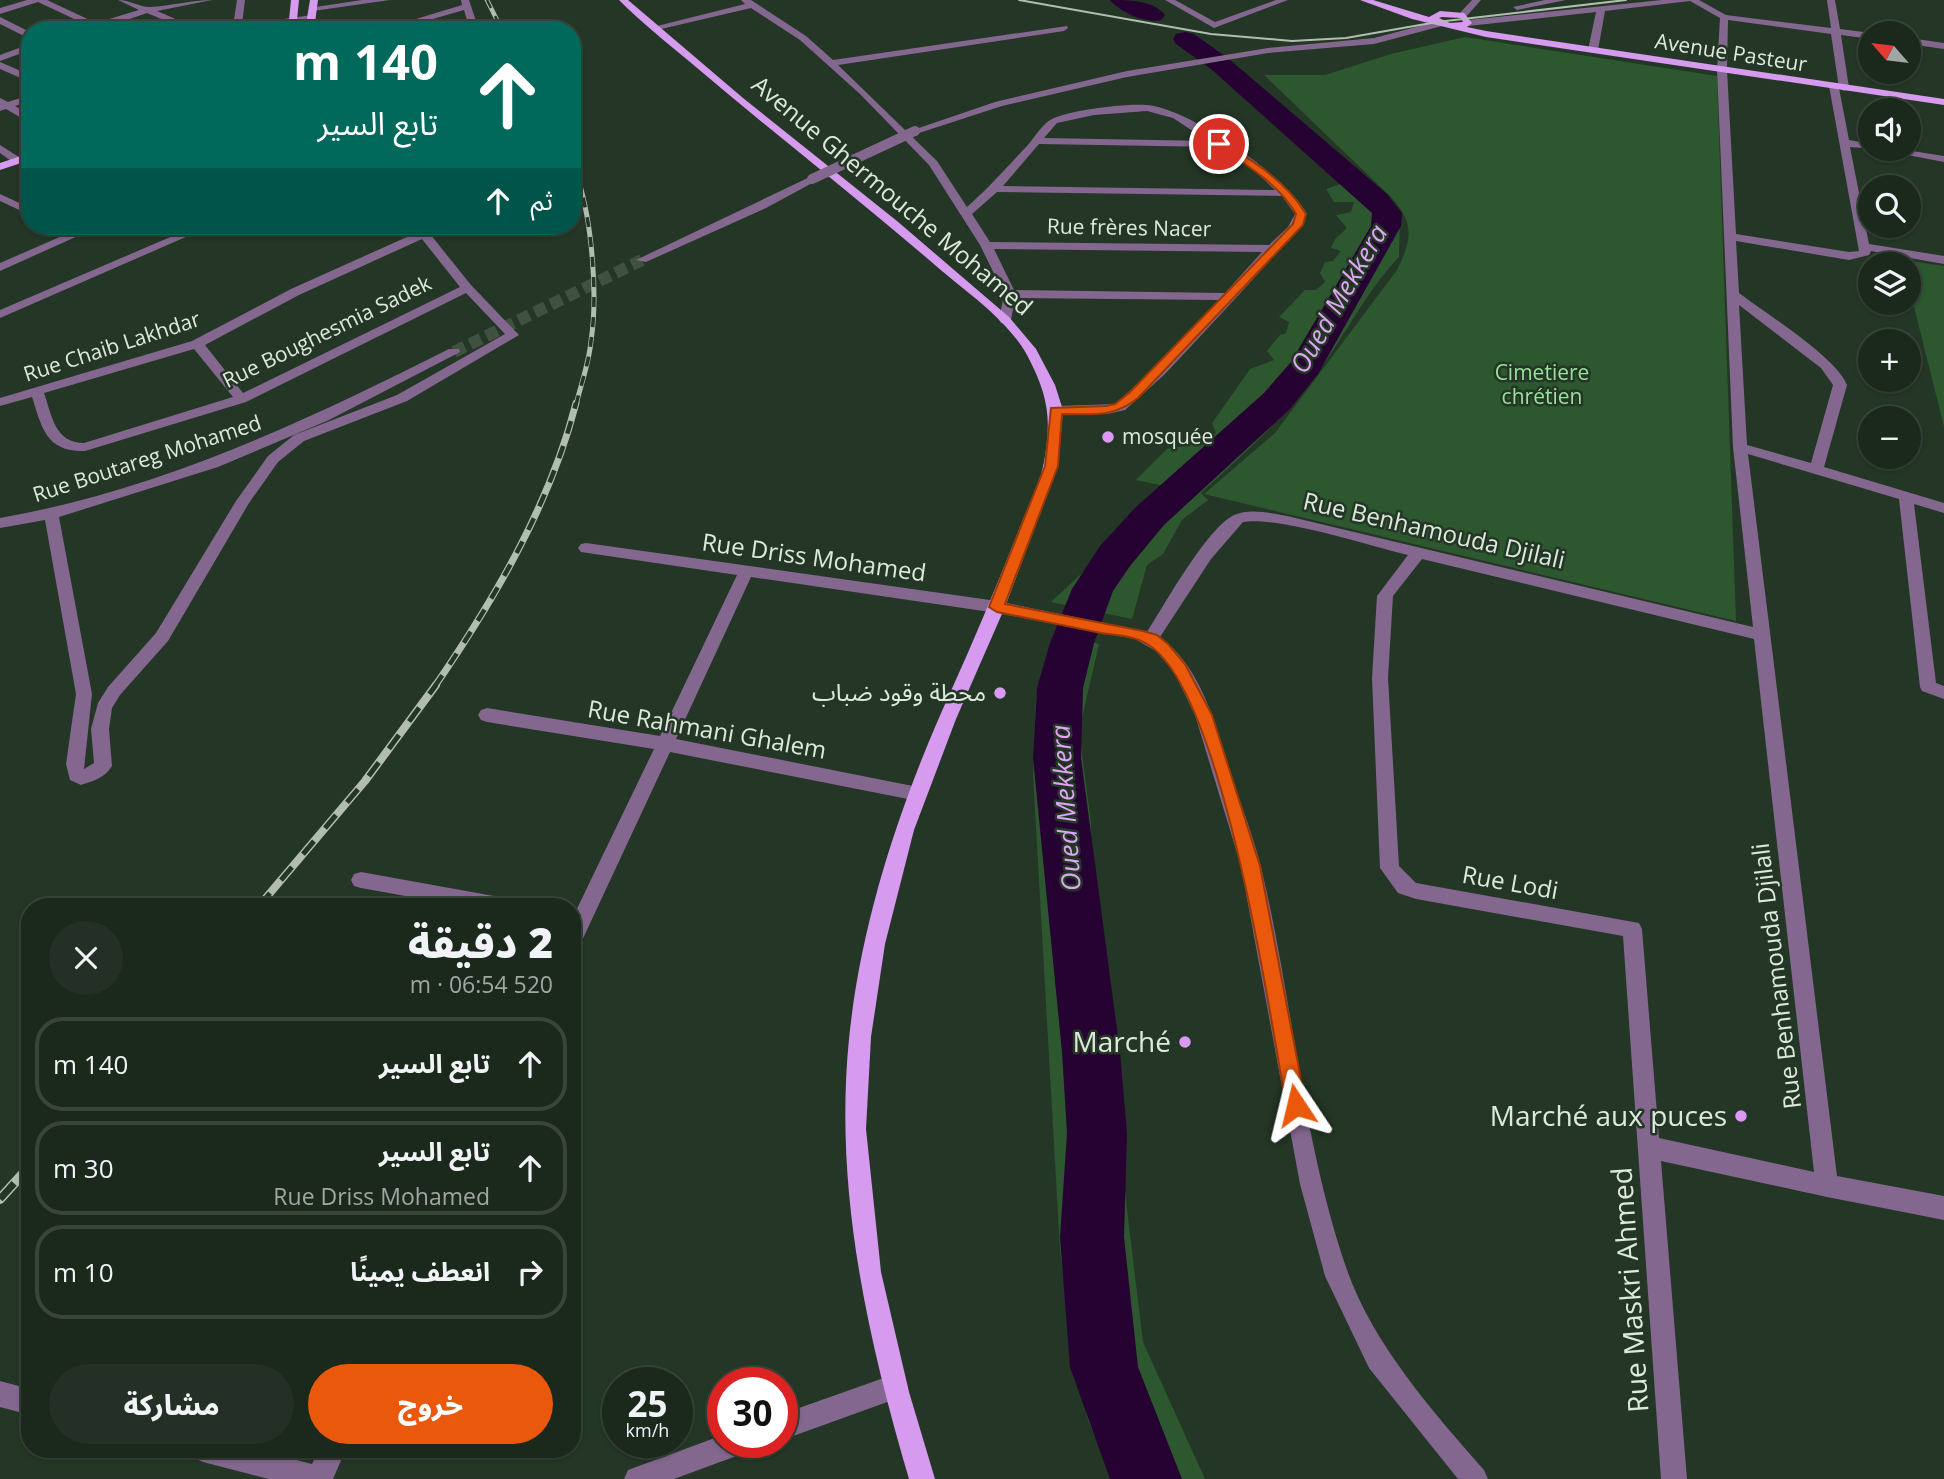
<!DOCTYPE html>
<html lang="ar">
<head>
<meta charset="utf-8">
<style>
  body { margin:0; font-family:"Open Sans","Noto Sans Arabic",sans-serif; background:#243025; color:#f1f3f6; direction:rtl; height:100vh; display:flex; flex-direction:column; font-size:26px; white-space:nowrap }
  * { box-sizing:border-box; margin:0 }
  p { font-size:23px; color:#a0a6a3 }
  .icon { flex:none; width:38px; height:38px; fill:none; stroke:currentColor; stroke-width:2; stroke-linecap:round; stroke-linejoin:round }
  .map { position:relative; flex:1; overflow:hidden; direction:ltr }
  .side { position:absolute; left:21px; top:898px; width:560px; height:560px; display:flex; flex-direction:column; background:#1b281c; border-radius:28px; box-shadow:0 2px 5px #0004,0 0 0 2px #39443b; direction:rtl }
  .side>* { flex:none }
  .top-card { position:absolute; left:21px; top:21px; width:560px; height:214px; border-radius:28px; box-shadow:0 2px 5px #0004,0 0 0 2px #39443b; direction:rtl; background:#00695c; color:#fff; overflow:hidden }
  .needle { width:46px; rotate:298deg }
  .controls { position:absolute; left:1858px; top:21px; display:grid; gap:14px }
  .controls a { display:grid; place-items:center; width:63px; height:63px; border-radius:50%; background:#1b281c; box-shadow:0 2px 5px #0004,0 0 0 2px #39443b; font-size:35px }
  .speed { position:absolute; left:602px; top:1367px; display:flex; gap:14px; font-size:35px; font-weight:700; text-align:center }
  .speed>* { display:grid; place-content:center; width:91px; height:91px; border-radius:50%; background:#1b281c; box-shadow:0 2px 5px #0004,0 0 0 2px #39443b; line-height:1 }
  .speed small { font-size:18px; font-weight:400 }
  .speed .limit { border:10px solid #d22; background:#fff; color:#111 }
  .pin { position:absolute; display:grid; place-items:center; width:60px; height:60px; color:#fff; margin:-30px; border:4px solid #fff; border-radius:50%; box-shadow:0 2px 7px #0007 }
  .me { position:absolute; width:77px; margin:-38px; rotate:350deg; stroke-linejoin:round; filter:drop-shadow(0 0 5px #0008) }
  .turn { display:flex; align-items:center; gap:24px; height:147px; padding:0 28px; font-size:32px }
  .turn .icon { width:91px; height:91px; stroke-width:2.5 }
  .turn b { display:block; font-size:49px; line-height:60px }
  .then { display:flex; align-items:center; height:66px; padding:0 28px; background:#0003; gap:14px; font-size:26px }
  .round { display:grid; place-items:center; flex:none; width:74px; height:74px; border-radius:37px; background:#243025 }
  .overview { display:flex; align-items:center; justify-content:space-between; height:119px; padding:0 28px }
  h1 { font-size:42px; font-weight:800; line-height:52px }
  .cta { display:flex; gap:14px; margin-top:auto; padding:14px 28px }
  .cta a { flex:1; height:80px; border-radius:42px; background:#ea580c; color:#fff; font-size:28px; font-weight:800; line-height:80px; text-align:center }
  .cta a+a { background:#243025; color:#f1f3f6 }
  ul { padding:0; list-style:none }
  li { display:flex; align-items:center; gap:21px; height:94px; margin:0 14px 10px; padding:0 14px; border:4px solid #39443b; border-radius:28px }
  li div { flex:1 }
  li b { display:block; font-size:26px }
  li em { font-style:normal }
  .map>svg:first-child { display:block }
</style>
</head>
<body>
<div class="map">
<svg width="1944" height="1479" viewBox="0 0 1944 1479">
  <rect width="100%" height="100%" fill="#243625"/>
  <path fill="#2d572f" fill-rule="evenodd" d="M 1465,37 L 1717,76 L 1736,621 L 1204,494 L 1275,433 L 1397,270 C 1412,239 1415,224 1391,197 L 1264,75 L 1325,75 L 1391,54 Z
    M 1349,169 L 1400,216 L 1399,257 C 1364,294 1342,342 1310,383 C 1278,424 1239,458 1201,493 L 1208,500 L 1182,520 L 1163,554 L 1147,565 L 1132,619 L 1051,602 L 1114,543 L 1116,534 L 1146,512 L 1169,487 L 1136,480 L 1167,449 L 1196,444 L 1216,433 L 1212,423 L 1250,369 L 1274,360 L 1267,351 L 1280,335 L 1286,333 L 1289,322 L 1279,317 L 1305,290 L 1316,290 L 1325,282 L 1320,273 L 1325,262 L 1333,261 L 1341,251 L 1331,248 L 1335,239 L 1347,228 L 1336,215 L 1351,212 L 1354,202 L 1334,202 L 1326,189 L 1340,184 Z
    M 1910,261 L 1944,266 L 1944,427 L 1909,287 L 1909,281 L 1915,280 Z
    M 1054,637 L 1065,640 L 1062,653 L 1081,639 L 1099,644 L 1079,731 L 1091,823 L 1090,902 L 1143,1342 L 1205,1479 L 1164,1479 L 1134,1404 L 1150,1458 L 1152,1479 L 1114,1479 L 1088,1420 L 1073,1357 L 1060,1250 L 1033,775 L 1036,697 ZM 1060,657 L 1071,668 L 1064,696 L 1049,705 L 1065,720 L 1053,767 L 1053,809 L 1073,860 L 1067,922 L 1072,997 L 1099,1062 L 1106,1120 L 1083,1167 L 1106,1234 L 1081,1266 L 1116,1312 L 1112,1361 L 1089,1321 L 1075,1273 L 1092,1237 L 1074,1168 L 1099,1115 L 1083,1040 L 1062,993 L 1064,869 L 1051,817 L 1049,736 L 1058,719 L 1044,708 L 1052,692 Z"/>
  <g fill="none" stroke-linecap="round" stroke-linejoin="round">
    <path fill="#260232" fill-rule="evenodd" d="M 1110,0 C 1129,0 1153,0 1165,15 L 1161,20 C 1146,24 1120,12 1110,0 Z
      M 1185,32 L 1194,34 L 1229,59 L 1387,194 L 1402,213 L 1401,226 L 1318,374 L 1290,409 L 1164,525 L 1130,566 L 1113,591 L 1094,643 L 1083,688 L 1081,758 L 1120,1052 L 1127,1133 L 1124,1237 L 1138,1367 L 1182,1479 L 1110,1479 L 1070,1367 L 1060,1237 L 1067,1133 L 1062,1052 L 1033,758 L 1037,688 L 1050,643 L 1072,589 L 1100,546 L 1136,507 L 1264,393 L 1291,362 L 1371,226 L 1372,213 L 1211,69 L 1176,44 L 1173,39 L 1176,34 Z"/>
    <path stroke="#405141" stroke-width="12" stroke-dasharray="12 6" stroke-linecap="butt" d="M 454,352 L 642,260"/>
    <path fill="#83678f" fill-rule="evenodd" d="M 27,0 L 47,0 L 96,23 L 139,10 L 118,0 C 129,0 140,7 150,7 C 171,6 191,0 212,0 L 157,11 L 201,30 L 188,30 L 147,13 L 98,30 L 78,30 L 87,25 L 38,2 L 0,14 L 0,8 Z
      M 237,0 L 245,0 L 242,25 L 312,15 L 316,18 L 245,30 L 219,30 L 233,26 Z
      M 362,0 L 390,0 L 313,11 L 309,8 Z
      M 461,0 L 469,0 L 479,30 L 470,30 L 464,10 L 395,30 L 380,30 L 462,5 Z
      M 741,0 L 751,0 L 806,36 L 833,60 L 1067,26 L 1068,28 L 1064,31 L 838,65 L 937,161 L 967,207 C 989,188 1007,167 1027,146 C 1034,138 1043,123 1052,119 C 1069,110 1127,103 1147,105 C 1189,108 1287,177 1307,214 L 1296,232 L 1234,300 L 1165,374 L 1125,410 L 1107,414 L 1051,413 L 1049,410 L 1056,406 L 1115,404 L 1155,368 L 1219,300 L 1015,298 L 1011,320 L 1005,324 L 1001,323 L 999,320 L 1004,294 L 980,245 L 929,165 L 860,94 L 800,40 L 751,8 L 657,30 L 653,27 L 745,4 ZM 1147,111 L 1173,118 L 1208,141 L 1044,138 L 1057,123 L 1094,115 ZM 1039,144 L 1218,147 L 1255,171 L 1275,190 L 1003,186 ZM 997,192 L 1282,196 L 1295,214 L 1288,227 L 1269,245 L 990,242 L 972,214 ZM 994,249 L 1262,252 L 1225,293 L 1014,290 Z
      M 1165,0 L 1175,0 L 1215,22 L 1276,0 L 1288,0 L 1214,28 Z
      M 1472,0 L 1481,0 L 1465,18 L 1459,18 L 1459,14 Z
      M 1545,0 L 1566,0 L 1517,10 L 1513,7 Z
      M 1662,0 L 1699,0 L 1726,15 L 1831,28 L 1827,0 L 1835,0 L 1840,29 L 1871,33 L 1871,39 L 1841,35 L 1849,88 L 1844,91 L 1839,88 L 1849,140 L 1871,144 L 1871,149 L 1875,149 L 1850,147 L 1869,244 L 1944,256 L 1944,264 L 1871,251 L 1869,255 L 1849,260 L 1736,241 L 1739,293 C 1765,313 1836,357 1847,385 L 1824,467 L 1944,503 L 1944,513 L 1914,504 L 1936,683 L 1944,686 L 1944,699 L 1922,691 L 1920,687 L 1899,499 L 1748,454 L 1837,1176 L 1944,1196 L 1944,1220 L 1827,1197 L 1661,1161 L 1687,1479 L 1661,1479 L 1623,936 L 1416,899 L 1398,893 L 1380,868 L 1372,678 L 1377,596 L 1408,555 C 1370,546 1278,516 1243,522 L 1211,559 L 1160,637 C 1201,667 1216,725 1230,771 C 1240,803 1253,835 1261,867 C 1293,1000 1302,1140 1347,1270 C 1373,1344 1433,1412 1484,1470 L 1488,1479 L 1458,1479 L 1369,1368 L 1325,1276 L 1300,1184 L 1241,866 L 1195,715 L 1174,672 L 1156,651 L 1135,639 L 997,613 L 751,577 L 676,739 L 918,787 L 924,789 L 927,794 L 924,799 L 918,801 L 670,752 L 579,947 L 572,950 L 572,919 L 654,749 L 487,722 L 481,720 L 478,715 L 481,710 L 487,708 L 660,736 L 737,575 L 581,552 L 578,548 L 581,544 L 586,543 L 997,601 L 1147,632 C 1165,604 1207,528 1234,515 C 1250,508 1270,513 1287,516 L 1753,627 L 1733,447 L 1717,70 L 1720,18 L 1690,1 L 1605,11 L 1598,50 L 1593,53 L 1588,50 L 1596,12 L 1468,26 L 1464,23 L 1468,20 ZM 1728,20 L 1831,34 L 1839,88 L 1834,83 L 1829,86 L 1859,251 L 1849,252 L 1736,234 L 1727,70 ZM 1739,305 L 1821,368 L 1833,385 L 1811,463 L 1747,445 ZM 1422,559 L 1754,639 L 1814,1172 L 1659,1138 L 1642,929 L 1639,923 L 1416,883 L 1399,866 L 1388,678 L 1393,596 Z
      M 0,17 L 30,32 L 30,39 L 0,24 Z
      M 1439,21 L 1442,22 L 1442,26 L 1374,44 L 1268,53 L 1127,77 L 1002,106 L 919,133 L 910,131 L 995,102 L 1127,71 L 1268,48 L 1374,38 Z
      M 1909,38 L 1944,43 L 1944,49 L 1909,44 Z
      M 30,44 L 30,50 L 0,61 L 0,55 Z
      M 0,62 L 30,75 L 30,82 L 0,69 Z
      M 30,95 L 30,101 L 15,106 L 30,115 L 30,123 L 6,109 L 0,111 L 0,98 L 8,102 Z
      M 0,145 L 22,159 L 22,163 L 14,163 L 0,153 Z
      M 1876,149 L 1899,149 L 1944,156 L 1944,162 Z
      M 812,176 L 816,177 L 816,181 L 766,208 L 646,262 L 636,260 Z
      M 0,194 L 30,208 L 30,215 L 0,201 Z
      M 85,226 L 100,226 L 0,271 L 0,263 Z
      M 196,226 L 211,226 L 0,318 L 0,310 Z
      M 417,226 L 427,226 L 430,234 L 471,285 L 519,335 L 407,401 L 304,441 L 278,462 L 249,503 L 168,641 L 120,695 L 112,708 L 109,729 L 112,766 C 105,778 93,781 81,785 L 70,780 L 66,764 L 76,694 L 45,520 L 0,528 L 0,518 C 160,490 306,421 449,349 L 459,349 L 460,352 L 329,420 L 218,467 L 59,517 L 92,694 L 84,769 L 94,763 L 91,729 L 98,703 L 108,687 L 156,633 L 236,501 L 268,456 L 294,435 L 397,395 L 505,334 L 466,293 L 246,402 L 85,451 C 46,452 42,428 32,397 L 0,406 L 0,398 L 192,341 L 291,289 L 418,232 ZM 422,239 L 460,287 L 243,393 L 205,345 L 299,295 ZM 194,349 L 233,397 L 84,443 C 55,443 52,416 44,393 Z
      M 361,872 L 505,898 L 512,900 L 515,906 L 461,906 L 361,888 L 354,886 L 351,880 L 354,874 Z
      M 895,1374 L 904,1378 L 908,1387 L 904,1396 L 782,1440 L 782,1414 Z
      M 0,1381 L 30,1389 L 30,1415 L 0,1407 Z
      M 723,1435 L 723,1442 L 754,1442 L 750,1451 L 674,1479 L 624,1479 L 628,1470 Z
      M 190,1449 L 254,1449 L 312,1464 L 319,1449 L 346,1449 L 333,1479 L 269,1479 L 203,1462 L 194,1458 Z"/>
    <path fill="#d69bee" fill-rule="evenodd" d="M 291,0 L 299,0 L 296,30 L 288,30 Z
      M 310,0 L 318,0 L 314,30 L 305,30 Z
      M 619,0 L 628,0 L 743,98 L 897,221 L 1009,317 L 1036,349 L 1055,385 L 1063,410 L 1058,466 L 1005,607 L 956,719 L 914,830 L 885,944 L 871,1037 L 866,1129 L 881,1272 L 909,1392 L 935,1479 L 909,1479 C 867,1336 834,1189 849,1039 C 861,920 901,801 950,693 C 975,638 998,583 1020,527 C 1028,506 1040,484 1044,462 C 1052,418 1048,395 1027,355 C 1007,319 966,292 935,265 C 855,196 771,131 690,62 C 666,42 641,22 619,0 Z
      M 1360,0 L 1373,0 L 1429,17 L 1440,11 L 1464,13 L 1472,23 L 1467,27 L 1486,31 L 1944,99 L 1944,105 L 1486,37 L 1412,19 ZM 1442,17 L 1461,18 L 1463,22 L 1450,23 L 1439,18 Z
      M 30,153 L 30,160 L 0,170 L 0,163 Z"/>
    <path stroke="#b1bdb1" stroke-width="2" d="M 1019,0 L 1211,34 L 1292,41 L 1346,38 L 1437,22 L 1626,0"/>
    <g stroke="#b1bdb1" stroke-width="4.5">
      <path id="rail-far4" d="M 487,0 L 502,30
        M 572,163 L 579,180"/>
    </g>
    <g stroke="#b1bdb1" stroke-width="5">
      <path id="rail-far3" d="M 576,405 C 581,384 589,363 591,341 C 598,295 592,223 578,179"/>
    </g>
    <g stroke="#b1bdb1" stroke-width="7">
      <path id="rail-far2" d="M 435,686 C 494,600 550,505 576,403"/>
    </g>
    <g stroke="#b1bdb1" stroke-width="8">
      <path id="rail-far1" d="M 259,906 L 365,781 L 436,685"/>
    </g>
    <g stroke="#b1bdb1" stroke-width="10">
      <path id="rail" d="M 0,1199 L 30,1166"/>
    </g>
    <use href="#rail-far4" stroke="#243625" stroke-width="2.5" stroke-dasharray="9" stroke-linecap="butt"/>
    <use href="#rail-far3" stroke="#243625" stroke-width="3.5" stroke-dasharray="10" stroke-linecap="butt"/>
    <use href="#rail-far2" stroke="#243625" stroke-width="4.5" stroke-dasharray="13" stroke-linecap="butt"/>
    <use href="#rail-far1" stroke="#243625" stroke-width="5" stroke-dasharray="17" stroke-linecap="butt"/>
    <use href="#rail" stroke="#243625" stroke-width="7" stroke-dasharray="21" stroke-linecap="butt"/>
    <path stroke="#83678f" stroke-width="10" d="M 812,179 L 915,131"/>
  </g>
  <path fill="#ea580c" stroke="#983908" stroke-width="2" d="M 1216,142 L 1223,142 C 1253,161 1287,182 1306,214 L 1303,225 L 1138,398 C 1113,418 1092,414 1062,414 L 1058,466 L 1005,604 L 1143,631 L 1157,635 L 1168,644 L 1185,664 L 1212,715 L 1260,866 L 1306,1105 L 1303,1112 L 1296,1114 L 1289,1112 L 1286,1105 C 1270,1015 1222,687 1147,644 C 1134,636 1115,635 1101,633 C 1066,626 1031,619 997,612 L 989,607 L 1045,466 L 1051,408 L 1106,406 L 1115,404 L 1130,392 L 1293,224 L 1296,214 C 1279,184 1245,164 1216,145 Z"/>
  <g fill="#db99f5" stroke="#243625" stroke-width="2.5">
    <circle cx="1108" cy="437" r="7"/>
    <circle cx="1000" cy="693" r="7"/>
    <circle cx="1185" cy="1042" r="7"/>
    <circle cx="1741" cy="1116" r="7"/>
  </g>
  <g text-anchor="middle" stroke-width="5" stroke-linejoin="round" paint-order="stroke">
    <g font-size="21" fill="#dee9de" stroke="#243625">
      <text transform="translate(1731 53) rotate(9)" y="7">Avenue Pasteur</text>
      <text transform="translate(1129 228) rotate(1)" y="7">Rue frères Nacer</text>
      <text transform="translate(327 332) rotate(-26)" y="7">Rue Boughesmia Sadek</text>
      <text transform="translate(112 347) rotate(-18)" y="7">Rue Chaib Lakhdar</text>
      <text transform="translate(147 459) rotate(-18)" y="7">Rue Boutareg Mohamed</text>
    </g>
    <g font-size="21" fill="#98e29a" stroke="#243625">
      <text x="1542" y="380">Cimetiere<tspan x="1542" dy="24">chrétien</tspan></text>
    </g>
    <g font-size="21" fill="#dee9de" stroke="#243625" text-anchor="start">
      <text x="1122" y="444">mosquée</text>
    </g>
    <g font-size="24" fill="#dee9de" stroke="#243625">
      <text transform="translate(892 196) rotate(40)" y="8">Avenue Ghermouche Mohamed</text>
      <text transform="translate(1434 531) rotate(13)" y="8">Rue Benhamouda Djilali</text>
      <text transform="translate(814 558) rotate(8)" y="8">Rue Driss Mohamed</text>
      <text transform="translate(707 730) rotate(10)" y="8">Rue Rahmani Ghalem</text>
      <text transform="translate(1510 883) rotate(10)" y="8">Rue Lodi</text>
      <text transform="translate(1777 976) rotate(-97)" y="8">Rue Benhamouda Djilali</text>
    </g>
    <g font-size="24" fill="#dee9de" stroke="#243625" text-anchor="end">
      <text x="986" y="701">محطة وقود ضباب</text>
    </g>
    <g font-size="26" font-style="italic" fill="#dea6f5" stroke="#243625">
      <text transform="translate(1339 299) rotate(-60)" y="9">Oued Mekkera</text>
      <text transform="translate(1066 808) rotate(-94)" y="9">Oued Mekkera</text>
    </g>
    <g font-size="28" fill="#dee9de" stroke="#243625" text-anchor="end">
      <text x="1171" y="1052">Marché</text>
      <text x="1727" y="1126">Marché aux puces</text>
    </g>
    <g font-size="28" fill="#dee9de" stroke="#243625">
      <text transform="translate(1630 1290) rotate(-94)" y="10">Rue Maskri Ahmed</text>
    </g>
  </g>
</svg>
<div class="controls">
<a><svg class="needle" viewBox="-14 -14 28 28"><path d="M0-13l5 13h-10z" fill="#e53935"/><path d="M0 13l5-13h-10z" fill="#a0a6a3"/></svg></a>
<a><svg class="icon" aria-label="sound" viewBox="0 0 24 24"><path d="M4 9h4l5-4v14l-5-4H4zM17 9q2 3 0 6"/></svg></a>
<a><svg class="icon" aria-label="search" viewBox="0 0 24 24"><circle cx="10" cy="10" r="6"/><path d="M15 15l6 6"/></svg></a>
<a><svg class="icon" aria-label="layers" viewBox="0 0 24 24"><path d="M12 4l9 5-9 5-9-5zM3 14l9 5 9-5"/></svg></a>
<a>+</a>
<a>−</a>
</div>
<div class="speed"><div>25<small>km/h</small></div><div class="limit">30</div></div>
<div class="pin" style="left:1219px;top:144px;background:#d93025"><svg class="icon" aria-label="arrive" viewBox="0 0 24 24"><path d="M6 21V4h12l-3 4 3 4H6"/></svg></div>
<svg class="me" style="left:1296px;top:1105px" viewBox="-20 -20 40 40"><path d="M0-17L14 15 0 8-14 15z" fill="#ea580c" stroke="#fff" stroke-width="4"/></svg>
<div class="top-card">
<div class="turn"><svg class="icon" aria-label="ahead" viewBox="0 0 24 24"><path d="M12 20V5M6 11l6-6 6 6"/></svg><div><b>140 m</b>تابع السير</div></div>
<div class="then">ثم<svg class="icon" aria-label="ahead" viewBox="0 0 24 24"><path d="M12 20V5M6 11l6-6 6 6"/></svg></div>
</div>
<section class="side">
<div class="overview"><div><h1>2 دقيقة</h1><p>520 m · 06:54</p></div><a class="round"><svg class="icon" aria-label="close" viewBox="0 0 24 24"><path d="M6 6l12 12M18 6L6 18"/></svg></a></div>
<ul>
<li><svg class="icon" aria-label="ahead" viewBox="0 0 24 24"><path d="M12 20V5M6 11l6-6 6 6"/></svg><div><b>تابع السير</b></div><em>140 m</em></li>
<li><svg class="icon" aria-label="ahead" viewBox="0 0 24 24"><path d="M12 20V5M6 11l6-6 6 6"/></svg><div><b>تابع السير</b><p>Rue Driss Mohamed</p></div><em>30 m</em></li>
<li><svg class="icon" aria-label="right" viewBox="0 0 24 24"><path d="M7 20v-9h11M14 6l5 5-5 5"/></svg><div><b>انعطف يمينًا</b></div><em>10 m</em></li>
</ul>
<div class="cta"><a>خروج</a><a>مشاركة</a></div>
</section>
</div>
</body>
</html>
